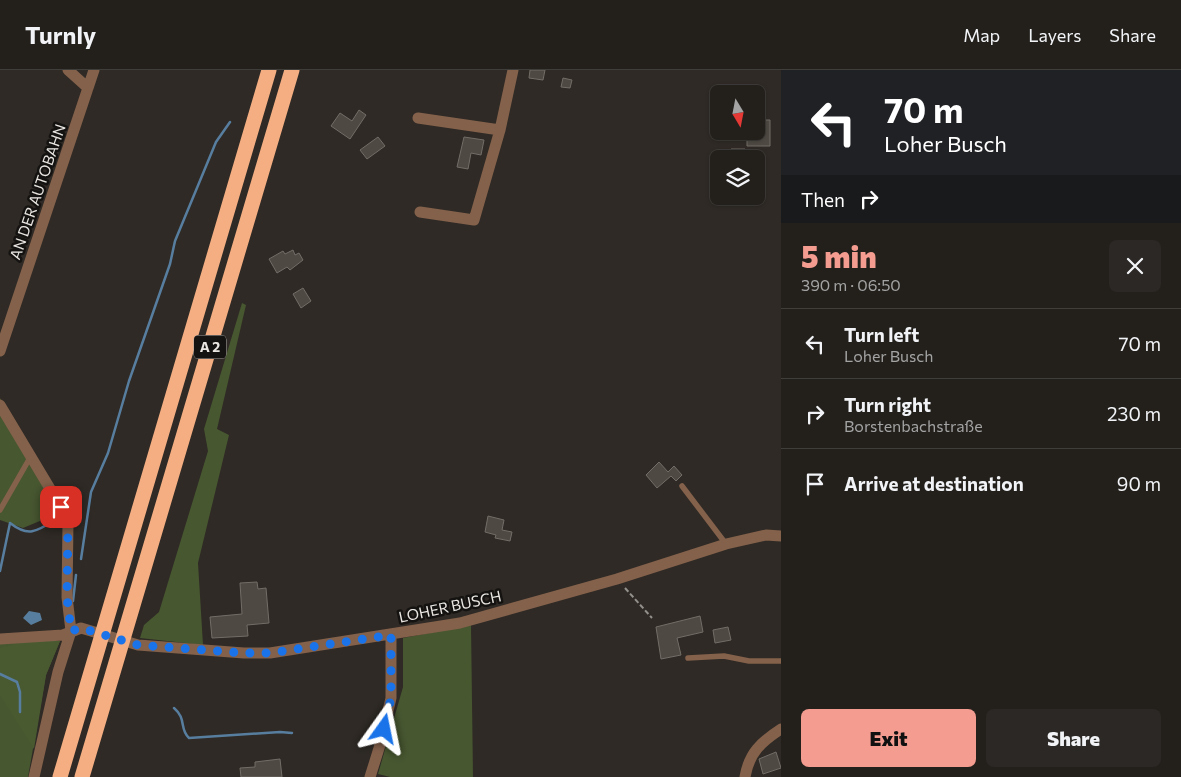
<!DOCTYPE html>
<html lang="en">
<head>
<meta charset="utf-8">
<style>
  body { margin:0; font-family:Commissioner,sans-serif; background:#2b2825; color:#f1f3f6; height:100vh; display:flex; flex-direction:column; font-size:19px; white-space:nowrap }
  * { box-sizing:border-box; margin:0 }
  p { font-size:16px; color:#a3a3a3 }
  .icon { flex:none; width:28px; height:28px; fill:none; stroke:currentColor; stroke-width:2; stroke-linecap:round; stroke-linejoin:round }
  .map { position:relative; flex:1; overflow:hidden }
  .details { display:flex; flex-direction:column; background:#23201c; width:400px }
  .details>* { flex:none }
  .top-card { background:#202124; color:#fff; overflow:hidden }
  .needle { width:32px; rotate:170deg }
  .tools { position:absolute; left:710px; top:15px; display:grid; gap:10px }
  .tools a { display:grid; place-items:center; width:55px; height:55px; border-radius:8px; background:#23201c; box-shadow:0 1px 4px #0004,0 0 0 1px #403e3b; font-size:25px }
  .pin { position:absolute; display:grid; place-items:center; width:42px; height:42px; color:#fff; margin:-21px; border-radius:10px; box-shadow:0 2px 8px #0006 }
  .me { position:absolute; width:55px; margin:-28px; rotate:12deg; stroke-linejoin:round; filter:drop-shadow(0 0 4px #0008) }
  .turn { display:flex; align-items:center; gap:18px; height:105px; padding:0 20px; font-size:22px }
  .turn .icon { width:65px; height:65px; stroke-width:2.5 }
  .turn b { display:block; font-size:35px; line-height:42px }
  .then { display:flex; align-items:center; height:48px; padding:0 20px; background:#0003; gap:10px; font-size:19px }
  .round { display:grid; place-items:center; flex:none; width:52px; height:52px; border-radius:8px; background:#2b2825 }
  .overview { display:flex; align-items:center; justify-content:space-between; height:85px; padding:0 20px }
  h1 { font-size:30px; font-weight:800; line-height:38px; color:#f59c90 }
  .primary-button { display:flex; gap:10px; margin-top:auto; padding:10px 20px }
  .primary-button a { flex:1; height:58px; border-radius:8px; background:#f59c90; color:#111; font-size:20px; font-weight:800; line-height:58px; text-align:center }
  .primary-button a+a { background:#2b2825; color:#f1f3f6 }
  ul { padding:0; list-style:none }
  li { display:flex; align-items:center; gap:15px; height:70px; padding:0 20px; border-top:1px solid #403e3b }
  li div { flex:1 }
  li b { display:block; font-size:19px }
  li em { font-style:normal }
  header { display:flex; align-items:center; gap:30px; box-sizing:border-box; height:70px; padding:0 25px; background:#23201c; border-bottom:1px solid #403e3b }
  header strong { font-size:24px }
  nav { display:flex; gap:28px; margin-inline-start:auto; font-size:18px }
  main { display:flex; flex:1; min-height:0 }
  .map>svg:first-child { display:block }
</style>
</head>
<body>
<header>
<strong>Turnly</strong>
<nav><a>Map</a><a>Layers</a><a>Share</a></nav>
</header>
<main>
<div class="map">
<svg width="781" height="707" viewBox="0 0 781 707">
  <rect width="100%" height="100%" fill="#2f2a25"/>
  <path fill="#475730" d="M 242,233 L 246,235 L 217,359 L 229,365 L 198,493 L 203,575 L 140,568 L 144,555 L 159,542 L 208,381 L 204,359 Z
    M 0,328 L 65,449 L 47,448 L 23,458 L 0,450 Z
    M 471,555 L 473,707 L 390,707 L 378,704 L 403,617 L 403,568 Z
    M 60,571 L 46,605 L 28,707 L 0,707 L 0,572 Z"/>
  <path fill="#495a31" d="M 27,571 L 60,571 L 46,605 L 34,679 L 0,625 L 0,578 Z"/>
  <path fill="#587e9f" d="M 29,541 L 40,543 L 42,550 L 31,555 L 23,548 Z"/>
  <g fill="none" stroke-linecap="round" stroke-linejoin="round">
    <path stroke="#587e9f" stroke-width="2.5" d="M 81,489 L 91,422 L 108,383 L 129,311 L 170,194 L 175,171 L 216,72 L 230,52
      M 0,501 L 10,453 C 28,467 36,462 55,450
      M 73,531 L 76,505
      M 0,604 L 17,612 L 20,622 L 20,642
      M 174,638 C 187,649 179,659 189,668 L 280,662 L 292,663"/>
  </g>
  <path fill="#4e4943" stroke="#726d67" d="M 530,0 L 545,0 L 543,10 L 529,8 Z
    M 563,8 L 572,10 L 570,18 L 561,17 Z
    M 359,40 L 366,45 L 350,69 L 331,56 L 340,43 L 352,51 Z
    M 756,50 L 770,50 L 770,76 L 747,76 L 747,61 L 756,61 Z
    M 378,67 L 385,76 L 367,89 L 360,80 Z
    M 464,67 L 484,70 L 481,85 L 471,83 L 468,99 L 457,97 Z
    M 731,79 L 745,79 L 744,89 L 731,89 Z
    M 293,180 L 295,185 L 299,183 L 303,190 L 290,200 L 287,197 L 277,203 L 269,189 L 283,181 L 285,184 Z
    M 303,218 L 311,231 L 301,238 L 293,224 Z
    M 659,392 L 668,402 L 674,396 L 682,405 L 676,411 L 671,406 L 657,418 L 646,405 Z
    M 488,446 L 504,450 L 502,460 L 512,462 L 510,471 L 495,468 L 496,465 L 485,462 Z
    M 257,512 L 258,519 L 266,518 L 269,553 L 247,555 L 248,566 L 212,568 L 210,547 L 242,544 L 240,513 Z
    M 700,546 L 703,562 L 677,568 L 681,585 L 661,589 L 656,557 Z
    M 728,557 L 731,570 L 715,573 L 713,560 Z
    M 776,682 L 781,698 L 763,704 L 759,689 Z
    M 280,689 L 282,707 L 241,707 L 240,698 L 255,697 L 255,692 Z"/>
  <g fill="none" stroke-linecap="round" stroke-linejoin="round">
    <path stroke="#93908b" stroke-width="2" stroke-dasharray="5 2.5" stroke-linecap="butt" d="M 625,518 L 652,548"/>
    <path stroke="#84614b" stroke-width="5.5" d="M 682,416 L 726,474
      M 0,440 L 31,386
      M 688,588 L 724,586 L 749,591 L 781,591"/>
    <path stroke="#84614b" stroke-width="11" d="M 68,0 L 88,18
      M 418,48 L 500,60
      M 420,142 L 474,150 L 500,60 L 513,0
      M 0,281 L 94,0
      M 0,335 L 61,437 L 68,453 L 67,527 L 71,561 L 58,602 L 34,707
      M 0,569 L 63,565 L 81,558 L 138,575 L 244,583 L 270,583 L 460,553 L 617,509 L 726,474 L 766,465 L 781,466
      M 370,707 L 380,675 L 391,628 L 391,565
      M 745,707 C 749,683 761,672 781,659"/>
    <path stroke="#f4ae82" stroke-width="15" d="M 60,707 L 269,0
      M 82,707 L 292,0"/>
  </g>
  <g fill="none" stroke-linecap="round" stroke-linejoin="round">
    <path stroke="#1a73e8" stroke-width="9" stroke-dasharray="0 16.2" d="M 61,437 L 68,453 L 67,527 L 71,561 L 81,558 L 138,575 L 244,583 L 270,583 L 391,565 L 391,628 L 384,659"/>
  </g>
  <g text-anchor="middle" stroke-width="5" stroke-linejoin="round" paint-order="stroke">
    <rect fill="#151311" stroke="#aaa7a4" stroke-width="1" x="194" y="265.5" width="32" height="23" rx="4"/>
    <g font-size="14" font-weight="bold" fill="#eae7e3">
      <text x="210" y="282">A 2</text>
    </g>
    <g font-size="15" fill="#eae7e3" stroke="#151311">
      <text transform="translate(38 122) rotate(-71)" y="5">AN DER AUTOBAHN</text>
      <text transform="translate(450 537) rotate(-12)" y="5">LOHER BUSCH</text>
    </g>
  </g>
</svg>
<div class="tools">
<a><svg class="needle" viewBox="-14 -14 28 28"><path d="M0-13l5 13h-10z" fill="#e53935"/><path d="M0 13l5-13h-10z" fill="#a3a3a3"/></svg></a>
<a><svg class="icon" aria-label="layers" viewBox="0 0 24 24"><path d="M12 4l9 5-9 5-9-5zM3 14l9 5 9-5"/></svg></a>
</div>
<div class="pin" style="left:61px;top:437px;background:#d93025"><svg class="icon" aria-label="arrive" viewBox="0 0 24 24"><path d="M6 21V4h12l-3 4 3 4H6"/></svg></div>
<svg class="me" style="left:384px;top:659px" viewBox="-20 -20 40 40"><path d="M0-17L14 15 0 8-14 15z" fill="#1a73e8" stroke="#fff" stroke-width="4"/></svg>
</div>
<section class="details">
<div class="top-card">
<div class="turn"><svg class="icon" aria-label="left" viewBox="0 0 24 24"><path d="M17 20v-9H6M10 6l-5 5 5 5"/></svg><div><b>70 m</b>Loher Busch</div></div>
<div class="then">Then<svg class="icon" aria-label="right" viewBox="0 0 24 24"><path d="M7 20v-9h11M14 6l5 5-5 5"/></svg></div>
</div>
<div class="overview"><div><h1>5 min</h1><p>390 m · 06:50</p></div><a class="round"><svg class="icon" aria-label="close" viewBox="0 0 24 24"><path d="M6 6l12 12M18 6L6 18"/></svg></a></div>
<ul>
<li><svg class="icon" aria-label="left" viewBox="0 0 24 24"><path d="M17 20v-9H6M10 6l-5 5 5 5"/></svg><div><b>Turn left</b><p>Loher Busch</p></div><em>70 m</em></li>
<li><svg class="icon" aria-label="right" viewBox="0 0 24 24"><path d="M7 20v-9h11M14 6l5 5-5 5"/></svg><div><b>Turn right</b><p>Borstenbachstraße</p></div><em>230 m</em></li>
<li><svg class="icon" aria-label="arrive" viewBox="0 0 24 24"><path d="M6 21V4h12l-3 4 3 4H6"/></svg><div><b>Arrive at destination</b></div><em>90 m</em></li>
</ul>
<div class="primary-button"><a>Exit</a><a>Share</a></div>
</section>
</main>
</body>
</html>
